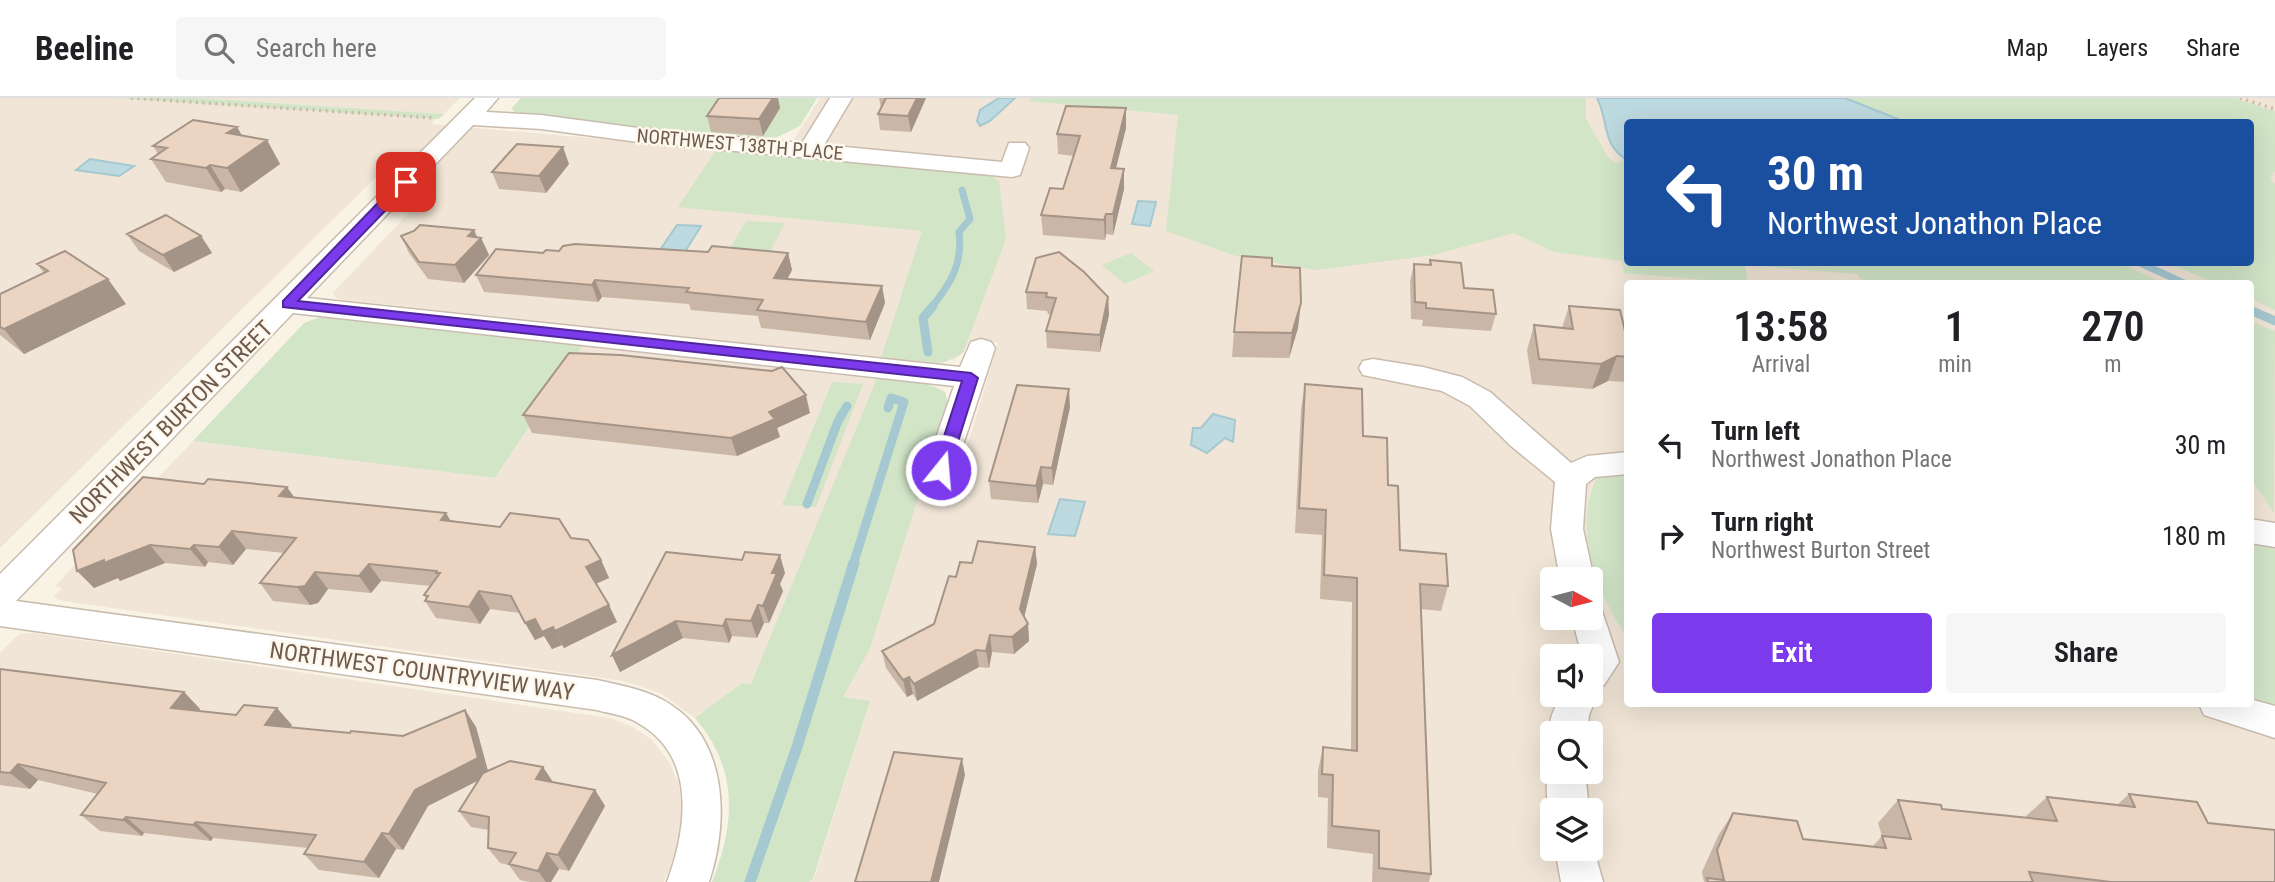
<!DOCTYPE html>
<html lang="en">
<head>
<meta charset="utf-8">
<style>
  body { margin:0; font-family:"Roboto Condensed",sans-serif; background:#f6f6f6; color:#202124; height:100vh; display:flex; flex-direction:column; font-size:26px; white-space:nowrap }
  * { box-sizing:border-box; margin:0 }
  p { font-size:23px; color:#757577 }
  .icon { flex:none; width:38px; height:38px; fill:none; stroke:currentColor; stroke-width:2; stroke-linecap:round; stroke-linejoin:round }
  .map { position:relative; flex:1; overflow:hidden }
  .details { position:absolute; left:1624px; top:182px; width:630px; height:427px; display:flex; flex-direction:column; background:#fff; border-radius:7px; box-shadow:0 7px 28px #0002 }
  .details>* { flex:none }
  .top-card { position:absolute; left:1624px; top:21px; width:630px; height:147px; border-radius:7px; box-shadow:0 7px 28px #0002; background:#1a4fa0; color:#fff; overflow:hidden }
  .needle { width:46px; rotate:97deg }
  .controls { position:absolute; left:1540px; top:469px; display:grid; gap:14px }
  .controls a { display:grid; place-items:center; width:63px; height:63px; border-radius:7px; background:#fff; box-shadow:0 7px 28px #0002; font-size:35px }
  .pin { position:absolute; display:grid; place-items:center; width:60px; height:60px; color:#fff; margin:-30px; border-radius:14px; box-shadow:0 4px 10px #0006 }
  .me { position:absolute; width:77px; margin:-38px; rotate:17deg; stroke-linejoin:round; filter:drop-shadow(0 0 5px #0008) }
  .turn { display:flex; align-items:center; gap:24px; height:147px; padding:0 28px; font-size:32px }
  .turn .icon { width:91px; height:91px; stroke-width:2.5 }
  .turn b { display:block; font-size:49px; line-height:60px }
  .eta { display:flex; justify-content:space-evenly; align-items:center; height:119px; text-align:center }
  .eta b { font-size:42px; font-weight:600; line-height:49px }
  .primary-button { display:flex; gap:14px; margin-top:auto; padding:14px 28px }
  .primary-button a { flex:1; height:80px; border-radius:7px; background:#7c3aed; color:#fff; font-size:28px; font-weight:600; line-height:80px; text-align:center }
  .primary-button a+a { background:#f6f6f6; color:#202124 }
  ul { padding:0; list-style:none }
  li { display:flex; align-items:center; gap:21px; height:91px; padding:0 28px }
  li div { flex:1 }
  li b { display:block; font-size:26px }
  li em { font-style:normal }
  header { display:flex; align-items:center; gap:42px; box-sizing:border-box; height:98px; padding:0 35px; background:#fff; border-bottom:2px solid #e0e0e0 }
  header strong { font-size:33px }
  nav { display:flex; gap:38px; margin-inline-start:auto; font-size:24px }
  .search { width:490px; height:63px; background:#f6f6f6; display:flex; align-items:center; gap:18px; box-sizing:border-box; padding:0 24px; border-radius:7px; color:#757577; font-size:26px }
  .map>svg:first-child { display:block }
</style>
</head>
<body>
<header>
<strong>Beeline</strong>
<div class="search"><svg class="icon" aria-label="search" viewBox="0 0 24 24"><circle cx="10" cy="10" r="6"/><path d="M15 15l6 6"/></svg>Search here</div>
<nav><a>Map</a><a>Layers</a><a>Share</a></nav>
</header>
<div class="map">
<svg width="2275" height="784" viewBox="0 0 2275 784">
  <rect width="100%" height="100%" fill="#f9f3e6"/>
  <path fill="#f0e5d6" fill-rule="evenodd" d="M 0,0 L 113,0 L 436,20 L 431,26 L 784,57 L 820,0 L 2275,0 L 2275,784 L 809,784 L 814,781 L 870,603 L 742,585 L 695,620 L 660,595 L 623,583 L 63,503 L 53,499 L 62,490 L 55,488 L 193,343 L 495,380 L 582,248 L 935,288 L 945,294 L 948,307 L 926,378 L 958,380 L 998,245 L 970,242 L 963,255 L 955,261 L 931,266 L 337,201 L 333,195 L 435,87 L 375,80 L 0,450 ZM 1628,24 L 2250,24 L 2250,164 L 1628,164 ZM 1628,186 L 2250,186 L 2250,606 L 1628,606 ZM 1552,481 L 1591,481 L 1591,520 L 1552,520 ZM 1552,558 L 1591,558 L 1591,597 L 1552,597 ZM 1552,635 L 1591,635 L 1591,674 L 1552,674 ZM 1552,712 L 1591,712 L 1591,751 L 1552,751 Z
    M 197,0 L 460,0 L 444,16 Z
    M 33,535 L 610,620 L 633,629 L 652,642 L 670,665 L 679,687 L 682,712 L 680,738 L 673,762 L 664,784 L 0,784 L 0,555 L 19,536 Z"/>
  <path fill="#d2e5c7" d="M 113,0 L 197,0 L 444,16 L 439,21 Z
    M 521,0 L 817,0 L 800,28 L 769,43 L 654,33 L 514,14 L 512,10 Z
    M 1031,0 L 1586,0 L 1586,21 L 1608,59 L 1616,66 L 1624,60 L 1627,62 L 1628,164 L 2117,164 L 2164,185 L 1864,186 L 1857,176 L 1745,167 L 1748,185 L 1741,185 L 1624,175 L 1622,163 L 1554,154 L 1514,135 L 1433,157 L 1316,172 L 1236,158 L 1166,133 L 1178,17 L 1028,3 Z
    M 1845,0 L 2234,0 L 2275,13 L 2275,73 L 2270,81 L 2275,86 L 2275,212 L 2251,201 L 2250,186 L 2215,185 L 2167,165 L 2250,164 L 2250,24 L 1905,24 Z
    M 717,51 L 987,76 L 999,83 L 1006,141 L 963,255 L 943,265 L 881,260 L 922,133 L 678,109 Z
    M 746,123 L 785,125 L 767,160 L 726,157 Z
    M 1131,155 L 1154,173 L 1125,186 L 1102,167 Z
    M 320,219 L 582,248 L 495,380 L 193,343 L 304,225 Z
    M 2250,223 L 2275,233 L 2274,415 L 2251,381 Z
    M 877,280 L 927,286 L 945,294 L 948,307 L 870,550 L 843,599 L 870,603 L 813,781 L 809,784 L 712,784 C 736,724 738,670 695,620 L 742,585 L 751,586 Z
    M 832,284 L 863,286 L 816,409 L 782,407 Z
    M 1627,377 L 1627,540 C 1598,494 1571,433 1597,379 Z
    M 2251,445 L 2275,451 L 2275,607 L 2251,599 Z"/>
  <path fill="#bddae0" stroke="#a5c8d1" stroke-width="2" d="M 999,0 L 1015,0 L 990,23 L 980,28 L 977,23 L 980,12 Z
    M 1597,0 L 1845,0 L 1905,24 L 1628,24 L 1627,62 C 1601,46 1609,23 1597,0 Z
    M 90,61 L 134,68 L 119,78 L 76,72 Z
    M 1138,103 L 1156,104 L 1150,128 L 1132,126 Z
    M 677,127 L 701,128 L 683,157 L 658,155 Z
    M 1213,316 L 1235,322 L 1233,344 L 1225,340 L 1207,355 L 1191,347 L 1193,330 L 1201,330 Z
    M 1060,401 L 1085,404 L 1075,438 L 1048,436 Z"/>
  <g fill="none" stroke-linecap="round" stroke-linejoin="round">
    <path stroke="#a5c8d1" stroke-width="7" d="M 2138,164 L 2186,186
      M 931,210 C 951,185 963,166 959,134 L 970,121 L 962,92"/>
    <path stroke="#a5c8d1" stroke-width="9" d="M 2250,212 L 2275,223
      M 928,254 L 923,220 L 933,208
      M 807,406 L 838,323 L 847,308
      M 853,467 L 904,304 L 891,300 L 888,310"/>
    <path stroke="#a5c8d1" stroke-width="11" d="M 750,784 L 797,649 L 854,465"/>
    <g stroke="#c9bbae" stroke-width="3">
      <path id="street" d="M 475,0 L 498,0 L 486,14 L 541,17 L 638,30 L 802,45 L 830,0 L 852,0 L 824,47 L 1002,64 L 1009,45 L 1025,45 L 1029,50 L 1020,77 L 1012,79 L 638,44 L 541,31 L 473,27 L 307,200 L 960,269 L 971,244 L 981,241 L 991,244 L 995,250 L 952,380 L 941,383 L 930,380 L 925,372 L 954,288 L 293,215 L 16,503 L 597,582 C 619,587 643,591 663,602 C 729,638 729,723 709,784 L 667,784 C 687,730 697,658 638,625 C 626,617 611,616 597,612 L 0,528 L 0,476 Z
        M 1373,261 L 1423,269 L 1462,279 L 1490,294 L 1571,365 L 1587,358 L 1628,354 L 1628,376 L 1595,379 L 1586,386 L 1583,431 L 1594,481 L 1591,487 L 1591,481 L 1560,481 L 1551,431 L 1555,384 L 1511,348 L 1470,308 L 1442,293 L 1363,277 L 1359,270 L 1363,263 Z
        M 2250,421 L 2275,425 L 2275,449 L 2250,445 Z
        M 1591,507 L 1601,510 L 1619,564 L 1604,587 L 1594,591 L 1597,597 L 1589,617 L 1587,635 L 1552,635 L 1552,641 C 1545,626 1555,610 1561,597 L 1591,597 L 1591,558 L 1582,558 L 1572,520 L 1591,520 Z
        M 2250,601 L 2275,608 L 2275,640 L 2204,617 L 2199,606 L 2250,606 Z
        M 1552,662 L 1552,674 L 1585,674 L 1589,712 L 1552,712 L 1552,718 C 1545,703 1545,678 1552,662 Z
        M 1591,741 L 1603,784 L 1561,784 L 1555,751 L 1591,751 Z"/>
    </g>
    <path stroke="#d0b7a5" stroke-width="3.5" stroke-dasharray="2 4.5" stroke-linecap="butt" d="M 131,0 L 434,20
      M 2240,0 L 2275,11"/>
    <use href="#street" fill="#fff" fill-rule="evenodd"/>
  </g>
  <path fill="#cab6a6" d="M 879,0 L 926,0 L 911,34 L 880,32 L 878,16 L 881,10 Z
    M 780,10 L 763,38 L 711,34 L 707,18 Z
    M 1126,10 L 1126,30 L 1116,70 L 1124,71 L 1124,91 L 1113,137 L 1106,136 L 1105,142 L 1043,137 L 1041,117 L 1063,91 L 1074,58 L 1058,56 L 1057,36 Z
    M 237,29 L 242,38 L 267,42 L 280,66 L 241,94 L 225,91 L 221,94 L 166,84 L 151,61 L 158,56 L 153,48 Z
    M 569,66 L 546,95 L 499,91 L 492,74 Z
    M 474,132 L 477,139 L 481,140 L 489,157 L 464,185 L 428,181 L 409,155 L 401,138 Z
    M 127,136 L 201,138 L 212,155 L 174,174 L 139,153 Z
    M 559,153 L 788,155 L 792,172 L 787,181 L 882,188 L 885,205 L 870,242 L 761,230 L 758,218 L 691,212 L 689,206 L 602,199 L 598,204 L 484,194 L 476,177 L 543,155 Z
    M 1430,162 L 1496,216 L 1491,233 L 1422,228 L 1423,222 L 1411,221 L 1410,183 L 1414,166 L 1429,167 Z
    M 37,166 L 126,206 L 24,256 L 0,237 L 0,196 L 44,175 Z
    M 1272,168 L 1298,230 L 1289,260 L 1232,259 L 1234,234 Z
    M 1026,194 L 1108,199 L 1109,217 L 1100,254 L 1047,250 L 1046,233 L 1051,217 L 1048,216 L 1047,213 L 1027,211 Z
    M 1569,208 L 1625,233 L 1628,232 L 1628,284 L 1608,283 L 1592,291 L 1532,286 L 1527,252 L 1534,227 L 1562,230 Z
    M 1305,286 L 1363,338 L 1388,387 L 1400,452 L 1448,488 L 1441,513 L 1421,511 L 1431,776 L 1429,784 L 1372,784 L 1373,756 L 1327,750 L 1328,700 L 1318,699 L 1318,673 L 1323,649 L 1351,652 L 1352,504 L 1320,501 L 1322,437 L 1295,435 L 1301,311 Z
    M 1070,309 L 1053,387 L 1043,386 L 1038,405 L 991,401 L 989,383 Z
    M 810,315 L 777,330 L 780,339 L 737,358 L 532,335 L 523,317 Z
    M 294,399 L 571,440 L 601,462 L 609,480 L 596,486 L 617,524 L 564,550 L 562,547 L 552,551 L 544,538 L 535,542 L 520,515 L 490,511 L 480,526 L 436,520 L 425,503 L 426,501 L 424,497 L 430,488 L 381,483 L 371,495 L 328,491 L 318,505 L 310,507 L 273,503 L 260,485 L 284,455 L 246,451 L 233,467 L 208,464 L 205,469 L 165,465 L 120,483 L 118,480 L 94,490 L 73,452 Z
    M 1035,449 L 1037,466 L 1024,519 L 1028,526 L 1029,543 L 1014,556 L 992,554 L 989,570 L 979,569 L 917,603 L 913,596 L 907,599 L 886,570 L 882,553 L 934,526 L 972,465 Z
    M 666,454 L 785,475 L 780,486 L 783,493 L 769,525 L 764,525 L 757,540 L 732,538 L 729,545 L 683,540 L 620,574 L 612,557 Z
    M 0,571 L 184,594 L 200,611 L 198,613 L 292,627 L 290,629 L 350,635 L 403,638 L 465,612 L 476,629 L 488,673 L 543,669 L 553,684 L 595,692 L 605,708 L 569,773 L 559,771 L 551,784 L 530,784 L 520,782 L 509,767 L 500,765 L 488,750 L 489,732 L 471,729 L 459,713 L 479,682 L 428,708 L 403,752 L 396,751 L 379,780 L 319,772 L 304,756 L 308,750 L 213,740 L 211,743 L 144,735 L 142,738 L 100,733 L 81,717 L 98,696 L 38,682 L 30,691 L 0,687 Z
    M 2129,696 L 2208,725 L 2275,784 L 1704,784 L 1702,774 L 1718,738 L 1733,715 L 1803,741 L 1872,749 L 1882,738 L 1878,725 L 1898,702 L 1942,711 L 2025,719 L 2047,699 L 2117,707 Z"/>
  <path fill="#a49487" d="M 766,0 L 778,0 L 780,10 L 763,38 L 759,21 Z
    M 917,0 L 926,0 L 911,34 L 908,18 Z
    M 1126,10 L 1126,30 L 1111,90 L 1111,70 Z
    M 237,29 L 251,53 L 227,35 Z
    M 267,42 L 280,66 L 241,94 L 227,70 Z
    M 563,49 L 569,66 L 546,95 L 539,78 Z
    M 210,67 L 225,91 L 221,94 L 206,70 Z
    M 1124,71 L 1124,91 L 1113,137 L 1113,116 Z
    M 1106,116 L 1106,136 L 1105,142 L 1104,122 Z
    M 474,132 L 478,142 L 481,140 L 489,157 L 464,185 L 455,167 L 468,138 Z
    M 201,138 L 212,155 L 174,174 L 163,157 Z
    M 788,155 L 792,172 L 779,197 L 774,180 Z
    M 108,181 L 126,206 L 24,256 L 4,231 Z
    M 595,182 L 602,199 L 598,204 L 592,187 Z
    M 882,188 L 885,205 L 870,242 L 866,224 Z
    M 1108,199 L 1109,217 L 1100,254 L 1100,237 Z
    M 1301,205 L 1298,230 L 1289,260 L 1292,235 Z
    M 1617,258 L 1608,283 L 1592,291 L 1601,266 Z
    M 1069,291 L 1070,309 L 1053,387 L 1052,370 Z
    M 806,297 L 810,315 L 777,330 L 780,339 L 737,358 L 731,340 L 769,314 Z
    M 1041,369 L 1043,386 L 1038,405 L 1036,388 Z
    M 287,389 L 299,406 L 279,398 Z
    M 446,415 L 456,432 L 441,422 Z
    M 232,433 L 246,451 L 233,467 L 219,449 Z
    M 150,447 L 165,465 L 120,483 L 118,480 L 94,490 L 77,473 L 104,462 Z
    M 194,447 L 208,464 L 205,469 L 190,451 Z
    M 1035,449 L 1037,466 L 1022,528 L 1020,511 Z
    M 780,457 L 785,475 L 780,486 L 783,493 L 769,525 L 763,508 L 772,475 Z
    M 601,462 L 609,480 L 595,486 L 586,469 Z
    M 369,466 L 381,483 L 371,495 L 359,478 Z
    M 315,474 L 328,491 L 318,505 L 310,507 L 297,489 Z
    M 479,493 L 490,511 L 480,526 L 469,509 Z
    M 609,507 L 617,524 L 564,550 L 555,533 Z
    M 758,507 L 764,525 L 757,540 L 751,523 Z
    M 535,521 L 553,529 L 562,547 L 552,551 L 544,538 L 535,542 L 525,525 Z
    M 726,521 L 732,538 L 729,545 L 723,528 Z
    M 676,523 L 683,540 L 620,574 L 612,557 Z
    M 1028,526 L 1029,543 L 1014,556 L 1012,539 Z
    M 990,537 L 992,554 L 989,570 L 986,553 Z
    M 976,552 L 979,569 L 917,603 L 914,586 Z
    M 909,579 L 913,596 L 907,599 L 903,582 Z
    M 184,594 L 200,611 L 188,627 L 171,610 Z
    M 277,610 L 292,627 L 280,643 L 265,627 Z
    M 465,612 L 476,629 L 489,677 L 428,708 L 403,752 L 389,736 L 415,692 Z
    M 962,661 L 965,677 L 939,784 L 931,784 Z
    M 18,666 L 38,682 L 30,691 L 10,675 Z
    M 543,669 L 554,686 L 536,681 Z
    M 595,692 L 605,708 L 569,773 L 558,757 Z
    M 126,719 L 144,735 L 142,738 L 123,722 Z
    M 196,724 L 213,740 L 211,743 L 193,727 Z
    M 382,735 L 396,751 L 379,780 L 364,764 Z
    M 547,755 L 559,771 L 551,784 L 546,784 L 538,773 Z"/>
  <path fill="#ebd4c1" stroke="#a49487" stroke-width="2" d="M 719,0 L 773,0 L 759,21 L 707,18 Z
    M 886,0 L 917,0 L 908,18 L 878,16 Z
    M 1066,8 L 1126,10 L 1111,70 L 1124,71 L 1113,116 L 1106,116 L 1104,122 L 1041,117 L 1050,90 L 1063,91 L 1080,38 L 1057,36 Z
    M 193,22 L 237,29 L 227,35 L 267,42 L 227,70 L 210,67 L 206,70 L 151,61 L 167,50 L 153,48 Z
    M 517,46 L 563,49 L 539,78 L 492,74 Z
    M 166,117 L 201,138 L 163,157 L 127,136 Z
    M 420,127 L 474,132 L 468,138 L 481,140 L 455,167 L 419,164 L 401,138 L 414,133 Z
    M 575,146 L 708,154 L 712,148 L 788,155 L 774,180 L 882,188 L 866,224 L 757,212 L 763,202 L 686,194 L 689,190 L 595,182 L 592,187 L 476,177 L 496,151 L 543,155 L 546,152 L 559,153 L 563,148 Z
    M 65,153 L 108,181 L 4,231 L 0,229 L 0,196 L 48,173 L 37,166 Z
    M 1059,154 L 1084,174 L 1108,199 L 1100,237 L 1046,233 L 1056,200 L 1046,199 L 1047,195 L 1026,194 L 1036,160 Z
    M 1242,158 L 1272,160 L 1272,168 L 1300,170 L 1301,205 L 1292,235 L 1234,234 Z
    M 1430,162 L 1461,165 L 1464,190 L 1493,192 L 1496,216 L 1426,210 L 1426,205 L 1415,204 L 1414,166 L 1431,167 Z
    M 1569,208 L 1620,212 L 1625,233 L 1628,232 L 1628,259 L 1617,258 L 1601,266 L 1539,261 L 1534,227 L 1573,231 Z
    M 569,255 L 620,257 L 772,273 L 782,269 L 806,297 L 769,314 L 775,321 L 731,340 L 523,317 Z
    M 1305,286 L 1362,291 L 1363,338 L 1387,340 L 1388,387 L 1398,388 L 1400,452 L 1446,456 L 1448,488 L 1420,486 L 1431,776 L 1379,770 L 1379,733 L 1332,728 L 1333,677 L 1322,676 L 1323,649 L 1357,653 L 1357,480 L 1324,477 L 1326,412 L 1299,410 Z
    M 1017,287 L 1069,291 L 1052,370 L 1041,369 L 1036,388 L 989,383 Z
    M 143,379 L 204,386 L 208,381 L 287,389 L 279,398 L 446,415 L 441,422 L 500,429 L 510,415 L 559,421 L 571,440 L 588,442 L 601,462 L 586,469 L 609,507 L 555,533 L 553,529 L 542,534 L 535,521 L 525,525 L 511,498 L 479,493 L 469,509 L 425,503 L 428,498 L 424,497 L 440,475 L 436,475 L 437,473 L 369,466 L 359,478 L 315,474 L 305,488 L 297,489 L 260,485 L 296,440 L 232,433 L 219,449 L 194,447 L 190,451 L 150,447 L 104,465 L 104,462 L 77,473 L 73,452 Z
    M 978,443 L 1035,449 L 1020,511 L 1028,526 L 1012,539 L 990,537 L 986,553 L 976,552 L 914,586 L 909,579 L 903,582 L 882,553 L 934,526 L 949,478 L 956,479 L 960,464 L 972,465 Z
    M 666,454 L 742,462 L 745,454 L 780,457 L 772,475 L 777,475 L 763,508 L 758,507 L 751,523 L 726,521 L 723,528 L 676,523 L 612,557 Z
    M 0,571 L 184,594 L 171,610 L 236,617 L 244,607 L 277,610 L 265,627 L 350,635 L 351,633 L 403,638 L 465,612 L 478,660 L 415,692 L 389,736 L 382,735 L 364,764 L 304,756 L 316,737 L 196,724 L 193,727 L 126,719 L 123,722 L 81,717 L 106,685 L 18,666 L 10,675 L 0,674 Z
    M 894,654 L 962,661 L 931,784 L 855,784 Z
    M 510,663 L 543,669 L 536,681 L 595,692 L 558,757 L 547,755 L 538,773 L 509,766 L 516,755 L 488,750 L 489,719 L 459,713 L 483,675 Z
    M 2129,696 L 2197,704 L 2208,725 L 2275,732 L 2275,784 L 2111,784 L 2029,774 L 2033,784 L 1708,784 L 1707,780 L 1724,782 L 1717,752 L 1733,715 L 1797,723 L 1803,741 L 1886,750 L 1882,738 L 1911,741 L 1898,702 L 1941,707 L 1942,711 L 2057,723 L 2047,699 L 2135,709 Z"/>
  <path fill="#7c3aed" stroke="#51269a" stroke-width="2" d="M 406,80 L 412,84 L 410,87 L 298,203 L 971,275 L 978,280 L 949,372 L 941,377 L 933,372 L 962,283 L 283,209 L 283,203 L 401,81 Z"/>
  <g text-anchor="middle" stroke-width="5" stroke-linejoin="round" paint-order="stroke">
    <g font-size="19" fill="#6f5b4e" stroke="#fdf7ec">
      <text transform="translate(740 46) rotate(5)" y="7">NORTHWEST 138TH PLACE</text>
    </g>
    <g font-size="23" fill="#6f5b4e" stroke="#fdf7ec">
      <text transform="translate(171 324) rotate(-45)" y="8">NORTHWEST BURTON STREET</text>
      <text transform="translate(422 573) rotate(8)" y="8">NORTHWEST COUNTRYVIEW WAY</text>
    </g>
  </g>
</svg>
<div class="controls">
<a><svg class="needle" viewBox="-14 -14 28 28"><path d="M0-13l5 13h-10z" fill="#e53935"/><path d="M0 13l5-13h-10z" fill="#757577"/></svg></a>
<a><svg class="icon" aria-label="sound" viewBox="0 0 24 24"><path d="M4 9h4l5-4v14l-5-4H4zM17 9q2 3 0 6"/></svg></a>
<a><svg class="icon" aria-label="search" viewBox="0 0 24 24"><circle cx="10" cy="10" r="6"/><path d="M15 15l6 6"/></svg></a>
<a><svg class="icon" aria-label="layers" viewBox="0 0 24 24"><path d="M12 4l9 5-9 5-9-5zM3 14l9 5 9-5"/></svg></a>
</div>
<div class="pin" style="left:406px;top:84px;background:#d93025"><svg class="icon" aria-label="arrive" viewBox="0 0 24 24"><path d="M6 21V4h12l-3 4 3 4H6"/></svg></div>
<svg class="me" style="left:941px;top:372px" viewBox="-20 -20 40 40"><circle r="17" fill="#7c3aed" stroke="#fff" stroke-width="3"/><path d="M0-11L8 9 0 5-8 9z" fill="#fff"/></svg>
<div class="top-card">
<div class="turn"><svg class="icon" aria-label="left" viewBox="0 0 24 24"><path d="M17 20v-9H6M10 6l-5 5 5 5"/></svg><div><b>30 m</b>Northwest Jonathon Place</div></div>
</div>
<section class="details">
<div class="eta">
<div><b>13:58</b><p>Arrival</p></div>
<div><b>1</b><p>min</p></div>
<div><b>270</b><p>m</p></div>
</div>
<ul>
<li><svg class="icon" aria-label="left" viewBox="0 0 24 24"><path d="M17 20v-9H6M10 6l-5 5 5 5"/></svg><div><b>Turn left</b><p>Northwest Jonathon Place</p></div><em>30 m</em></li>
<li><svg class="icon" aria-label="right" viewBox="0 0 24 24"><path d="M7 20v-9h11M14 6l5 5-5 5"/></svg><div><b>Turn right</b><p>Northwest Burton Street</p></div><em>180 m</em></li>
</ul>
<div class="primary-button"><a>Exit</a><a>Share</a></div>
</section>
</div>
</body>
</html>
